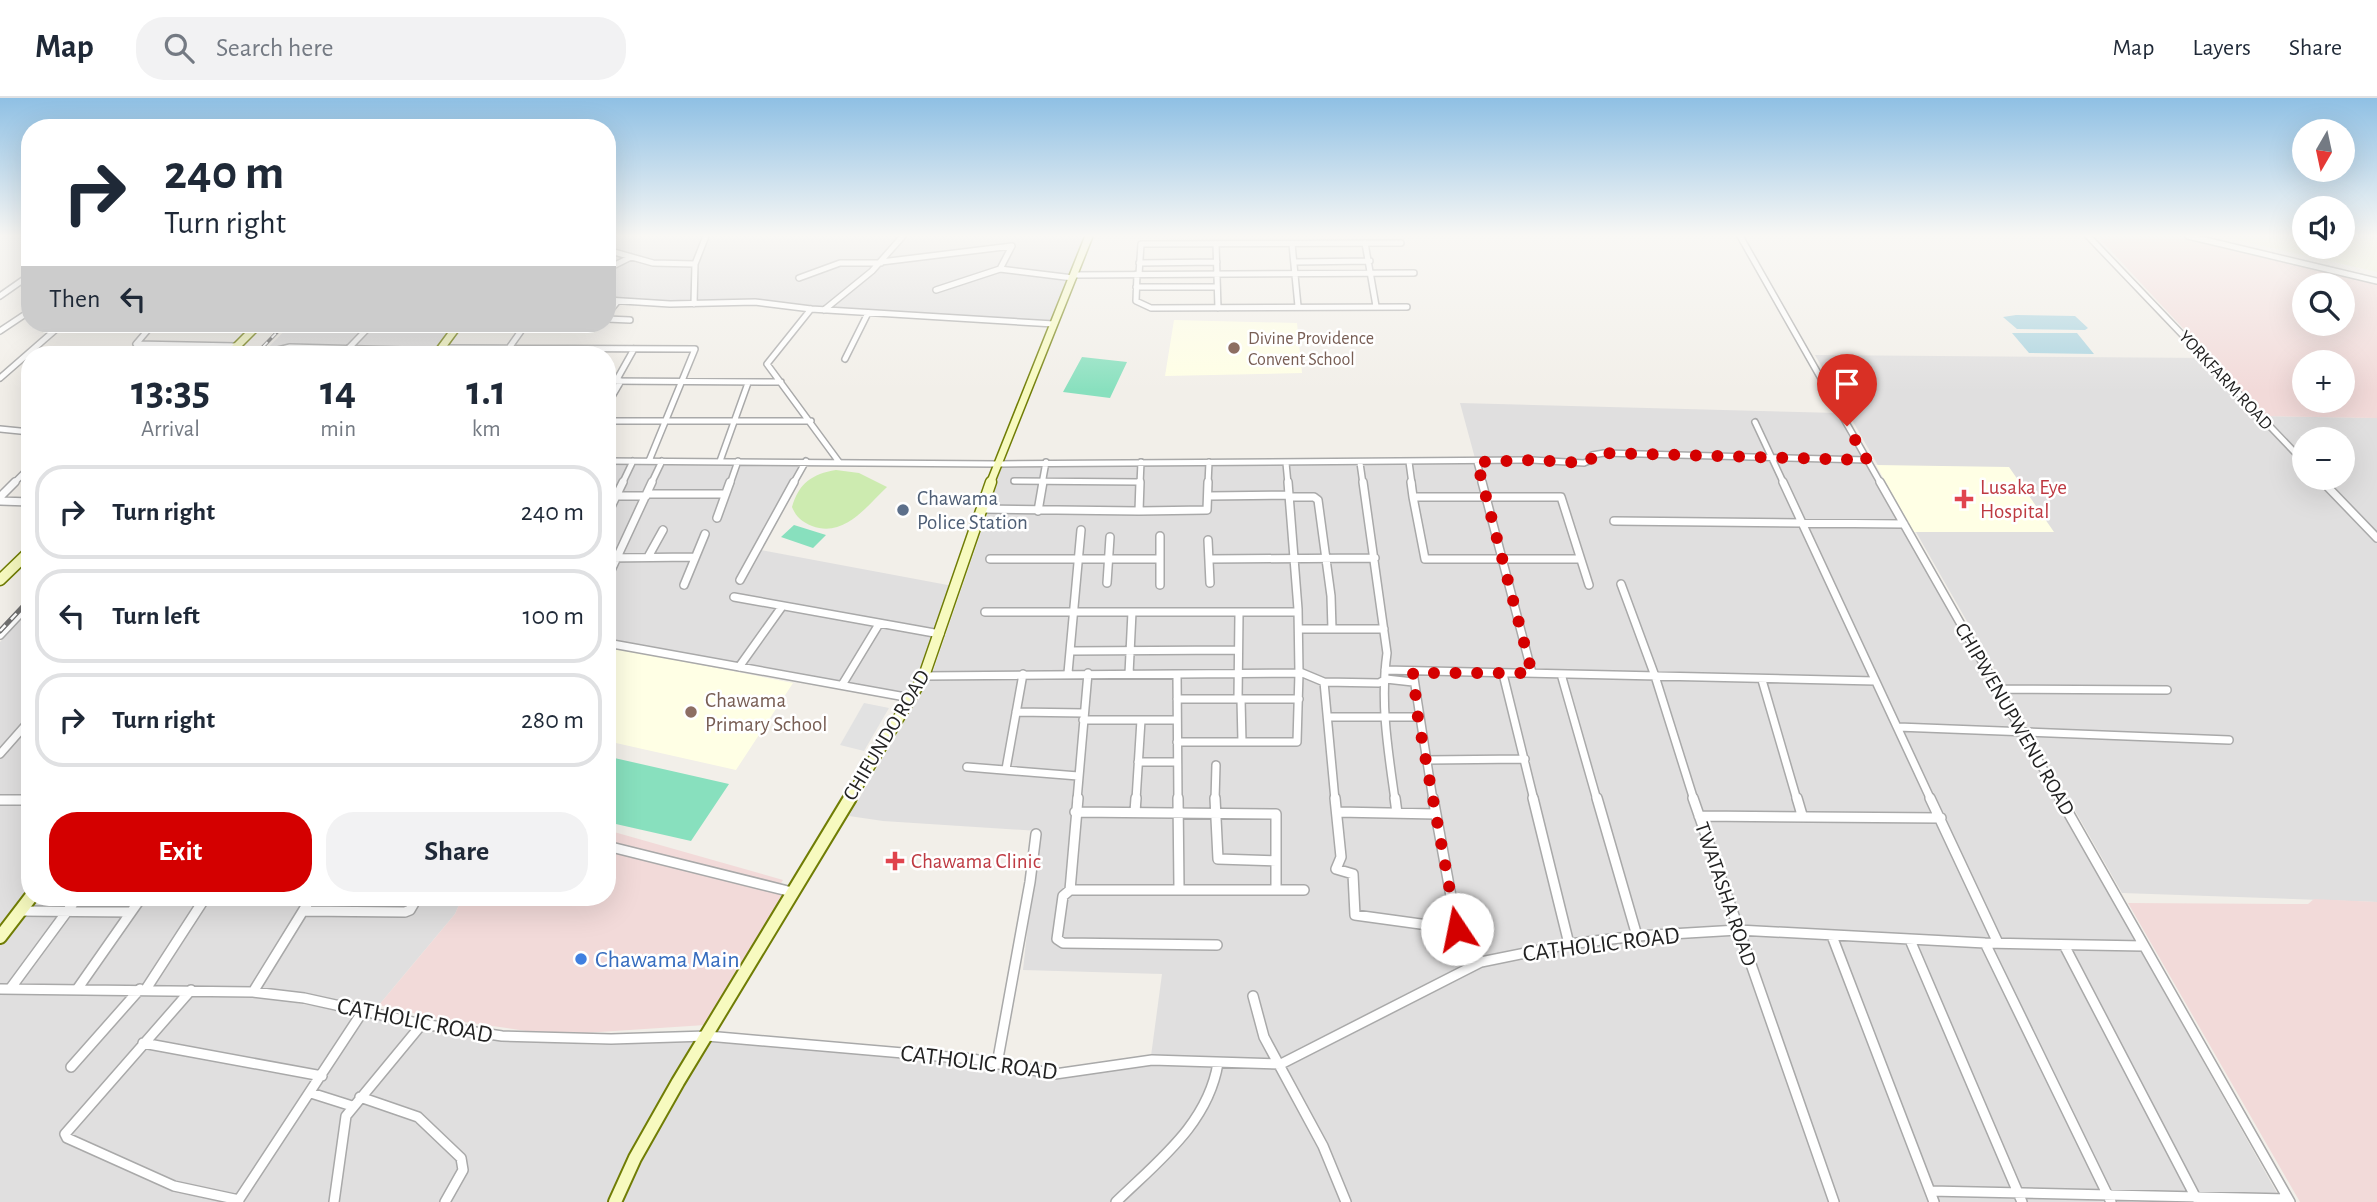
<!DOCTYPE html>
<html lang="en">
<head>
<meta charset="utf-8">
<style>
  body { margin:0; font-family:"Alegreya Sans",sans-serif; background:#f2f2f3; color:#1f2937; height:100vh; display:flex; flex-direction:column; font-size:26px; white-space:nowrap }
  * { box-sizing:border-box; margin:0 }
  p { font-size:23px; color:#747a83 }
  .icon { flex:none; width:38px; height:38px; fill:none; stroke:currentColor; stroke-width:2; stroke-linecap:round; stroke-linejoin:round }
  .map { position:relative; flex:1; overflow:hidden }
  .details { position:absolute; left:21px; top:248px; width:595px; height:560px; display:flex; flex-direction:column; background:#fff; border-radius:28px; box-shadow:0 7px 28px #0002 }
  .details>* { flex:none }
  .banner { position:absolute; left:21px; top:21px; width:595px; height:214px; border-radius:28px; box-shadow:0 7px 28px #0002; background:#fff; color:#1f2937; overflow:hidden }
  .needle { width:46px; rotate:189deg }
  .tools { position:absolute; left:2292px; top:21px; display:grid; gap:14px }
  .tools a { display:grid; place-items:center; width:63px; height:63px; border-radius:50%; background:#fff; box-shadow:0 7px 28px #0002; font-size:35px }
  .pin { position:absolute; display:grid; place-items:center; width:60px; height:60px; color:#fff; margin:-72px -30px; border-radius:50% 50% 50% 0; rotate:-45deg; box-shadow:0 0 7px #0007 }
  .pin .icon { rotate:45deg }
  .me { position:absolute; width:77px; margin:-38px; rotate:349deg; stroke-linejoin:round; filter:drop-shadow(0 0 5px #0008) }
  .turn { display:flex; align-items:center; gap:24px; height:147px; padding:0 28px; font-size:32px }
  .turn .icon { width:91px; height:91px; stroke-width:2.5 }
  .turn b { display:block; font-size:49px; line-height:60px }
  .then { display:flex; align-items:center; height:66px; padding:0 28px; background:#0003; gap:14px; font-size:26px }
  .eta { display:flex; justify-content:space-evenly; align-items:center; height:119px; text-align:center }
  .eta b { font-size:42px; font-weight:700; line-height:49px }
  .action { display:flex; gap:14px; margin-top:auto; padding:14px 28px }
  .action a { flex:1; height:80px; border-radius:28px; background:#d40000; color:#fff; font-size:28px; font-weight:700; line-height:80px; text-align:center }
  .action a+a { background:#f2f2f3; color:#1f2937 }
  ul { padding:0; list-style:none }
  li { display:flex; align-items:center; gap:21px; height:94px; margin:0 14px 10px; padding:0 14px; border:4px solid #e0e1e3; border-radius:28px }
  li div { flex:1 }
  li b { display:block; font-size:26px }
  li em { font-style:normal }
  header { display:flex; align-items:center; gap:42px; box-sizing:border-box; height:98px; padding:0 35px; background:#fff; border-bottom:2px solid #e0e1e3 }
  header strong { font-size:33px }
  nav { display:flex; gap:38px; margin-inline-start:auto; font-size:24px }
  .search { width:490px; height:63px; background:#f2f2f3; display:flex; align-items:center; gap:18px; box-sizing:border-box; padding:0 24px; border-radius:28px; color:#747a83; font-size:26px }
  .map>svg:first-child { display:block }
</style>
</head>
<body>
<header>
<strong>Map</strong>
<div class="search"><svg class="icon" aria-label="search" viewBox="0 0 24 24"><circle cx="10" cy="10" r="6"/><path d="M15 15l6 6"/></svg>Search here</div>
<nav><a>Map</a><a>Layers</a><a>Share</a></nav>
</header>
<div class="map">
<svg width="2377" height="1104" viewBox="0 0 2377 1104">
  <rect width="100%" height="100%" fill="#f2efe9"/>
  <path fill="#e0dfdf" fill-rule="evenodd" d="M 607,138 L 1089,138 L 1054,227 L 805,210 L 753,203 L 694,205 L 607,201 Z
    M 291,226 L 461,226 L 438,257 L 261,257 Z
    M 1815,257 L 2211,260 L 2265,318 L 2377,320 L 2377,804 L 2122,795 ZM 2305,341 L 2343,341 L 2343,380 L 2305,380 Z
    M 1460,305 L 1839,315 L 2282,1104 L 622,1104 L 638,1063 L 709,942 L 1054,971 L 1151,958 L 1162,876 L 1023,872 L 1038,733 L 883,723 L 849,718 L 930,579 L 1179,574 L 933,573 L 987,417 L 997,366 L 1476,364 Z
    M 607,361 L 806,362 L 756,451 L 953,488 L 935,539 L 909,592 L 902,595 L 607,541 Z
    M 30,511 L 30,800 L 462,800 L 455,816 L 379,907 L 255,891 L 251,897 L 512,943 L 598,947 L 696,944 L 634,1048 L 608,1104 L 0,1104 L 0,544 Z"/>
  <path fill="#f2dad9" fill-rule="evenodd" d="M 2097,138 L 2175,138 L 2377,185 L 2377,320 L 2265,318 ZM 2305,187 L 2343,187 L 2343,226 L 2305,226 ZM 2305,264 L 2343,264 L 2343,303 L 2305,303 Z
    M 607,732 L 783,782 L 775,795 L 784,798 L 705,927 L 554,937 L 430,919 L 379,907 L 455,816 L 462,800 L 607,800 Z
    M 2314,801 L 2377,804 L 2377,1104 L 2300,1104 L 2128,805 L 2308,806 Z"/>
  <path fill="#ffffe5" d="M 1174,222 L 1297,225 L 1302,275 L 1165,278 Z
    M 1876,367 L 2009,369 L 2054,434 L 1914,434 Z
    M 609,549 L 793,585 L 736,672 L 607,643 L 607,553 Z"/>
  <path fill="#eef0d5" d="M 2220,138 L 2305,138 L 2305,149 L 2343,149 L 2343,138 L 2377,138 L 2377,174 Z"/>
  <path fill="#cdebb0" d="M 836,372 L 859,375 L 887,389 C 866,409 844,440 812,428 C 802,424 796,419 792,409 C 799,385 812,376 836,372 Z"/>
  <path fill="#88e0be" d="M 1082,259 L 1127,264 L 1110,300 L 1063,294 Z
    M 794,427 L 826,437 L 813,450 L 781,439 Z
    M 610,659 L 729,686 L 691,743 L 607,724 L 607,663 Z"/>
  <path fill="#e2e2e2" d="M 864,605 L 889,610 L 864,653 L 840,647 Z"/>
  <path fill="#aad3df" d="M 2016,217 L 2075,218 L 2088,230 L 2085,232 L 2017,231 L 2003,219 Z
    M 2012,235 L 2077,235 L 2094,256 L 2029,255 Z"/>
  <g fill="none" stroke-linecap="round" stroke-linejoin="round">
    <g stroke="#a9a9a9" stroke-width="8">
      <path id="street-far2" d="M 1740,138 L 1881,386
        M 2088,138 L 2305,365
        M 2188,138 L 2377,183
        M 1365,145 L 1376,208
        M 1216,146 L 1218,210
        M 1292,146 L 1298,208
        M 607,152 L 653,165 L 695,166 L 694,206
        M 881,164 L 1012,148 L 1000,171
        M 1294,164 L 1370,163
        M 1139,165 L 1217,164
        M 695,166 L 706,138
        M 607,171 L 631,159
        M 1137,176 L 1136,203 L 1151,210 L 1407,209
        M 1139,176 L 1141,146 L 1401,145
        M 1074,177 L 1414,175
        M 799,180 L 840,165 L 881,165
        M 1136,189 L 1217,189
        M 936,192 L 1000,171 L 1073,180
        M 0,198 L 30,177
        M 607,202 L 670,206 L 755,204 L 811,211 L 1054,226
        M 811,211 L 767,266 L 839,364
        M 824,212 L 872,173 L 903,138
        M 607,216 L 618,203
        M 607,221 L 630,222
        M 153,226 L 136,246 L 237,248
        M 0,233 L 30,213
        M 441,250 L 695,251 L 649,363
        M 258,257 L 290,249 L 439,253
        M 342,257 L 372,226
        M 504,257 L 526,226
        M 845,261 L 868,215
        M 0,280 L 62,226
        M 607,283 L 781,284
        M 616,283 L 634,251
        M 607,307 L 621,283
        M 607,323 L 811,323
        M 1755,324 L 1784,386
        M 0,331 L 30,334
        M 607,363 L 997,366 L 1532,362 L 1584,365 L 1591,362 L 1592,357 L 1604,355 L 1867,362
        M 720,363 L 748,285
        M 1409,364 L 1412,386
        M 1477,364 L 1483,386
        M 1286,365 L 1288,386
        M 1360,365 L 1363,386
        M 2319,380 L 2325,386
        M 1014,383 L 1139,384
        M 13,386 L 30,369
        M 622,386 L 633,363
        M 651,386 L 662,363
        M 730,386 L 738,363
        M 793,386 L 806,363
        M 1042,386 L 1046,364
        M 1140,386 L 1141,364
        M 1208,386 L 1209,364"/>
    </g>
    <g stroke="#a9a9a9" stroke-width="10">
      <path id="street-far1" d="M 1363,384 L 1387,555 C 1380,605 1388,652 1395,702
        M 1411,384 L 1413,399
        M 1482,384 L 1532,575
        M 1783,384 L 1931,702
        M 1880,384 L 2061,702
        M 2323,384 L 2377,440
        M 647,396 L 725,396
        M 617,398 L 646,398
        M 1209,398 L 1289,397
        M 0,399 L 15,384
        M 1289,399 L 1314,399 L 1318,402 L 1331,498 L 1332,531
        M 0,403 L 30,404
        M 981,411 L 1139,413 L 1140,384
        M 1038,413 L 1043,384
        M 1139,413 L 1207,412 L 1208,384
        M 607,417 L 623,384
        M 717,420 L 730,384
        M 1614,423 L 1904,426
        M 1160,438 L 1160,487
        M 1208,442 L 1210,485
        M 648,459 L 663,432
        M 607,460 L 695,459
        M 990,461 L 1160,461
        M 1209,461 L 1375,460
        M 1580,461 L 1425,461 L 1413,399 L 1561,399 L 1589,487
        M 607,481 L 652,384
        M 740,482 L 794,384
        M 1107,485 L 1110,439
        M 1621,486 L 1655,578 L 1694,702
        M 684,487 L 705,436
        M 734,499 L 940,536
        M 985,514 L 1298,514
        M 1300,531 L 1384,531
        M 0,537 L 30,505
        M 607,545 L 911,600
        M 1070,553 L 1238,552
        M 739,569 L 781,510
        M 1385,572 L 1875,583
        M 1300,574 L 1324,584 L 1379,585 L 1386,581 L 1413,584
        M 1413,574 L 1433,702
        M 1068,575 L 1081,432
        M 1129,576 L 1132,514
        M 1503,576 L 1534,702
        M 1561,576 L 1597,702
        M 1177,577 L 1178,702
        M 924,578 L 1299,575 L 1298,511 L 1288,384
        M 1762,582 L 1797,702
        M 1324,584 L 1335,702
        M 842,587 L 879,526
        M 1998,591 L 2167,592
        M 1177,601 L 1299,601
        M 1238,601 L 1239,516
        M 1241,601 L 1242,644
        M 1016,614 L 1084,615
        M 1328,619 L 1418,619
        M 1083,622 L 1177,622
        M 1898,629 L 2229,642
        M 1177,644 L 1297,644 L 1299,575
        M 0,656 L 30,622
        M 1426,662 L 1525,661
        M 1138,664 L 1177,664
        M 967,669 L 1078,678
        M 1006,671 L 1023,576
        M 1077,702 L 1088,575
        M 1136,702 L 1141,622
        M 1215,702 L 1216,667"/>
    </g>
    <g stroke="#a9a9a9" stroke-width="12">
      <path id="street" d="M 1178,700 L 1179,790
        M 1215,700 L 1218,761 L 1276,763
        M 1335,700 L 1341,759 L 1336,771 L 1353,776 L 1355,817 L 1457,831
        M 1395,700 L 1397,715
        M 1433,700 L 1457,831 L 1481,864
        M 1533,700 L 1569,846
        M 1597,700 L 1637,838
        M 1693,700 L 1834,1104
        M 1797,700 L 1802,717
        M 1930,700 L 1998,845
        M 2060,700 L 2290,1104
        M 0,702 L 30,702
        M 1075,714 L 1276,716 L 1276,791
        M 1135,714 L 1136,700
        M 1338,714 L 1436,716
        M 1699,718 L 1941,720
        M 607,748 L 792,794
        M 1070,792 L 1078,700
        M 20,813 L 131,814
        M 303,813 L 405,814 L 410,812 L 417,800
        M 1832,838 L 1934,1104
        M 1910,842 L 2022,1104
        M 1985,845 L 2111,1104
        M 1217,847 L 1063,845 L 1057,841 L 1063,798 L 1070,792 L 1304,792
        M 2064,847 L 2196,1100
        M 78,890 L 141,800
        M 0,891 L 253,894 L 304,900 L 422,926 L 502,938 L 611,941 L 707,938 L 972,961 L 1055,976 L 1152,962 L 1281,966 L 1481,864 L 1569,846 L 1637,838 L 1738,832 L 1985,845 L 2144,848
        M 10,891 L 77,800
        M 146,891 L 205,800
        M 191,892 L 65,1036 L 67,1040 L 174,1088 L 239,1102
        M 253,894 L 311,800
        M 1253,898 L 1264,939 L 1323,1048 L 1346,1104
        M 143,945 L 322,978
        M 997,966 L 1030,784 L 1036,736
        M 71,969 L 140,891
        M 311,995 L 352,1008
        M 360,999 L 418,1019 L 461,1060 L 463,1072 L 445,1104
        M 1930,1093 L 2288,1101
        M 238,1103 L 363,913
        M 334,1104 L 346,1018 L 422,926
        M 1116,1104 C 1158,1063 1208,1026 1218,965"/>
    </g>
    <g stroke="#707d05" stroke-width="10">
      <path id="secondary-far2" d="M 228,257 L 259,226
        M 436,257 L 459,226
        M 990,386 L 1089,138"/>
    </g>
    <g stroke="#707d05" stroke-width="13">
      <path id="secondary-far1" d="M 0,482 L 30,453
        M 849,702 L 924,578 L 991,384"/>
    </g>
    <g stroke="#707d05" stroke-width="16">
      <path id="secondary" d="M 0,839 L 30,800
        M 615,1104 L 635,1060 L 678,984 L 850,700"/>
    </g>
    <use href="#street-far2" stroke="#fff" stroke-width="5"/>
    <use href="#street-far1" stroke="#fff" stroke-width="7"/>
    <use href="#street" stroke="#fff" stroke-width="9"/>
    <use href="#secondary-far2" stroke="#f7fabf" stroke-width="7"/>
    <use href="#secondary-far1" stroke="#f7fabf" stroke-width="10"/>
    <use href="#secondary" stroke="#f7fabf" stroke-width="12"/>
    <g stroke="#707070" stroke-width="3.5">
      <path id="rail-far1" d="M 255,257 L 285,226"/>
    </g>
    <g stroke="#707070" stroke-width="5">
      <path id="rail" d="M 0,533 L 30,501"/>
    </g>
    <use href="#rail-far1" stroke="#fff" stroke-width="2" stroke-dasharray="6" stroke-linecap="butt"/>
    <use href="#rail" stroke="#fff" stroke-width="2.5" stroke-dasharray="8" stroke-linecap="butt"/>
  </g>
  <linearGradient id="sky" x2="0" y2="1"><stop stop-color="#8fc0e4"/><stop offset="0.47" stop-color="#f9f8f5"/><stop offset="1" stop-color="#f9f8f5" stop-opacity="0"/></linearGradient>
  <rect width="2377" height="293" fill="url(#sky)"/>
  <g fill="none" stroke-linecap="round" stroke-linejoin="round">
    <path stroke="#d40000" stroke-width="12" stroke-dasharray="0 21.6" d="M 1457,831 L 1418,620 L 1413,575 L 1532,575 L 1477,364 L 1532,362 L 1584,365 L 1591,362 L 1592,357 L 1604,355 L 1867,362 L 1847,328"/>
  </g>
  <g fill="#8d6e63" stroke="#fff" stroke-width="2.5">
    <circle cx="1234" cy="250" r="7"/>
    <circle cx="691" cy="614" r="7"/>
  </g>
  <g fill="#e0444e" stroke="#fff" stroke-width="2.5">
    <path d="M1960.5 390.5h7v7h7v7h-7v7h-7v-7h-7v-7h7z"/>
    <path d="M891.5 752.5h7v7h7v7h-7v7h-7v-7h-7v-7h7z"/>
  </g>
  <circle fill="#5c6f8a" stroke="#fff" stroke-width="2.5" cx="903" cy="412" r="7"/>
  <circle fill="#3f7fe0" stroke="#fff" stroke-width="2.5" cx="581" cy="861" r="7"/>
  <g text-anchor="middle" stroke-width="5" stroke-linejoin="round" paint-order="stroke">
    <g font-size="18" fill="#785e54" stroke="#fff" text-anchor="start">
      <text x="1248" y="246">Divine Providence<tspan x="1248" dy="21">Convent School</tspan></text>
    </g>
    <g font-size="18" fill="#222" stroke="#fff">
      <text transform="translate(2226 282) rotate(47)" y="6">YORKFARM ROAD</text>
    </g>
    <g font-size="21" fill="#be3a42" stroke="#fff" text-anchor="start">
      <text x="1980" y="396">Lusaka Eye<tspan x="1980" dy="24">Hospital</tspan></text>
      <text x="911" y="770">Chawama Clinic</text>
    </g>
    <g font-size="21" fill="#4e5e75" stroke="#fff" text-anchor="start">
      <text x="917" y="407">Chawama<tspan x="917" dy="24">Police Station</tspan></text>
    </g>
    <g font-size="21" fill="#785e54" stroke="#fff" text-anchor="start">
      <text x="705" y="609">Chawama<tspan x="705" dy="24">Primary School</tspan></text>
    </g>
    <g font-size="21" fill="#222" stroke="#fff">
      <text transform="translate(2015 621) rotate(60)" y="7">CHIPWENUPWENU ROAD</text>
      <text transform="translate(886 637) rotate(-59)" y="7">CHIFUNDO ROAD</text>
      <text transform="translate(1726 796) rotate(71)" y="7">TWATASHA ROAD</text>
    </g>
    <g font-size="24" fill="#222" stroke="#fff">
      <text transform="translate(1601 846) rotate(-7)" y="8">CATHOLIC ROAD</text>
      <text transform="translate(415 922) rotate(11)" y="8">CATHOLIC ROAD</text>
      <text transform="translate(979 964) rotate(7)" y="8">CATHOLIC ROAD</text>
    </g>
    <g font-size="24" fill="#366cbe" stroke="#fff" text-anchor="start">
      <text x="595" y="869">Chawama Main</text>
    </g>
  </g>
</svg>
<div class="tools">
<a><svg class="needle" viewBox="-14 -14 28 28"><path d="M0-13l5 13h-10z" fill="#e53935"/><path d="M0 13l5-13h-10z" fill="#747a83"/></svg></a>
<a><svg class="icon" aria-label="sound" viewBox="0 0 24 24"><path d="M4 9h4l5-4v14l-5-4H4zM17 9q2 3 0 6"/></svg></a>
<a><svg class="icon" aria-label="search" viewBox="0 0 24 24"><circle cx="10" cy="10" r="6"/><path d="M15 15l6 6"/></svg></a>
<a>+</a>
<a>−</a>
</div>
<div class="pin" style="left:1847px;top:328px;background:#d93025"><svg class="icon" aria-label="arrive" viewBox="0 0 24 24"><path d="M6 21V4h12l-3 4 3 4H6"/></svg></div>
<svg class="me" style="left:1457px;top:831px" viewBox="-20 -20 40 40"><circle r="19" fill="#fff"/><path d="M0-13L10 11 0 6-10 11z" fill="#d40000"/></svg>
<div class="banner">
<div class="turn"><svg class="icon" aria-label="right" viewBox="0 0 24 24"><path d="M7 20v-9h11M14 6l5 5-5 5"/></svg><div><b>240 m</b>Turn right</div></div>
<div class="then">Then<svg class="icon" aria-label="left" viewBox="0 0 24 24"><path d="M17 20v-9H6M10 6l-5 5 5 5"/></svg></div>
</div>
<section class="details">
<div class="eta">
<div><b>13:35</b><p>Arrival</p></div>
<div><b>14</b><p>min</p></div>
<div><b>1.1</b><p>km</p></div>
</div>
<ul>
<li><svg class="icon" aria-label="right" viewBox="0 0 24 24"><path d="M7 20v-9h11M14 6l5 5-5 5"/></svg><div><b>Turn right</b></div><em>240 m</em></li>
<li><svg class="icon" aria-label="left" viewBox="0 0 24 24"><path d="M17 20v-9H6M10 6l-5 5 5 5"/></svg><div><b>Turn left</b></div><em>100 m</em></li>
<li><svg class="icon" aria-label="right" viewBox="0 0 24 24"><path d="M7 20v-9h11M14 6l5 5-5 5"/></svg><div><b>Turn right</b></div><em>280 m</em></li>
</ul>
<div class="action"><a>Exit</a><a>Share</a></div>
</section>
</div>
</body>
</html>
